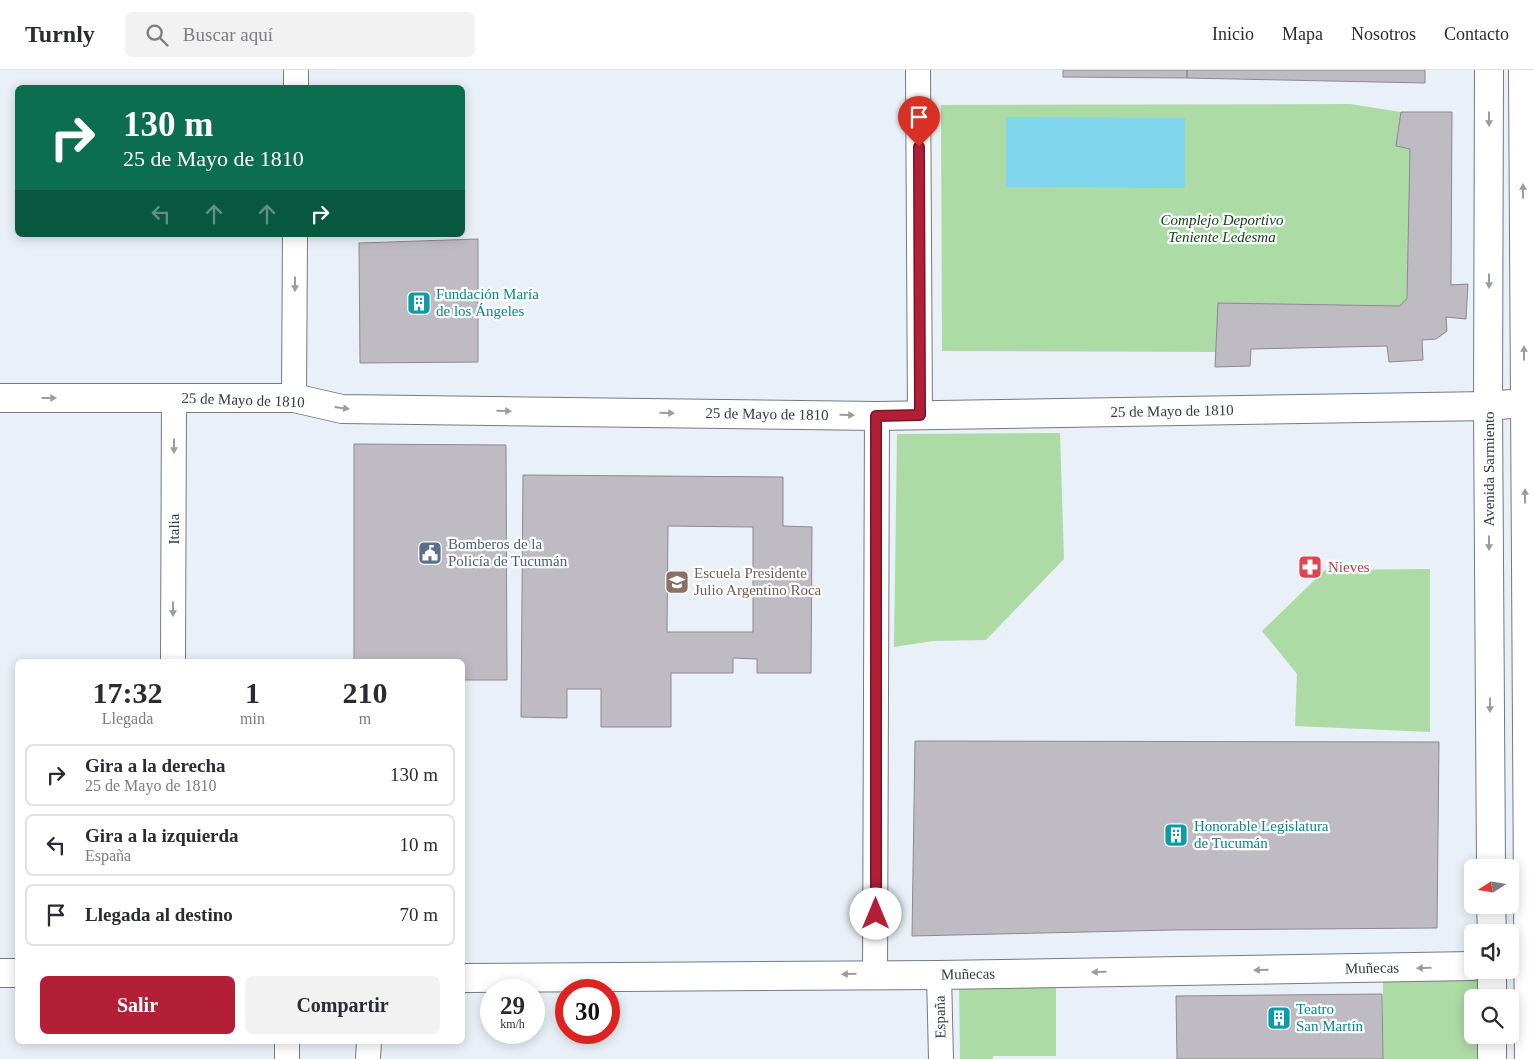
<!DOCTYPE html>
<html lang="es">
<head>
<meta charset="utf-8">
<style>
  body { margin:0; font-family:"Times New Roman",serif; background:#f2f2f3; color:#2b2b33; height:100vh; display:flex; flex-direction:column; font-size:19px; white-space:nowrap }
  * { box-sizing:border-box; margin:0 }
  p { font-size:16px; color:#7c7c81 }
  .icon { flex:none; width:28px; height:28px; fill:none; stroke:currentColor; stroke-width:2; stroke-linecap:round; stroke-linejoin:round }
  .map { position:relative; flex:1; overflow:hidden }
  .details { position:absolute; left:15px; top:589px; width:450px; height:385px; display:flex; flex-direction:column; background:#fff; border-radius:8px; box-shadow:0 2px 12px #0003 }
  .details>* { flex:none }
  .top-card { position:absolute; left:15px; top:15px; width:450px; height:152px; border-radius:8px; box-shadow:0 2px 12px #0003; background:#0b6e4f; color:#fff; overflow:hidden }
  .needle { width:32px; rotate:258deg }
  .controls { position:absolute; left:1464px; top:789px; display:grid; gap:10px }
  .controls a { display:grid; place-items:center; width:55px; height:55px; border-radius:8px; background:#fff; box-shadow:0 2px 12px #0003; font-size:25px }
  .speed { position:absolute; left:480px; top:909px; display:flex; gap:10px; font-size:25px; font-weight:700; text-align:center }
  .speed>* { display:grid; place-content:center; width:65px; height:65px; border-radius:50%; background:#fff; box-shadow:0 2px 12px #0003; line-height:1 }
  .speed small { font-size:12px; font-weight:400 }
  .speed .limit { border:8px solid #d22; background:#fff; color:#111 }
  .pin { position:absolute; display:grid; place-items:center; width:42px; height:42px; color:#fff; margin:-51px -21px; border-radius:50% 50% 50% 0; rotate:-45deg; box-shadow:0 0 5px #0007 }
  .pin .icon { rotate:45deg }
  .me { position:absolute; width:55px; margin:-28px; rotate:0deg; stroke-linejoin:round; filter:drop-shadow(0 0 4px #0008) }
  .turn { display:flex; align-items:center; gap:18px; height:105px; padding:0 25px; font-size:22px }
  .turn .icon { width:65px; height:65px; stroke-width:2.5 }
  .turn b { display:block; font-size:35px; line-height:42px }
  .lanes { display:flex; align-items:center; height:48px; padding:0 25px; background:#0003; justify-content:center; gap:25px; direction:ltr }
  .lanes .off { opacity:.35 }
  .eta { display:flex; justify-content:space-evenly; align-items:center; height:85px; text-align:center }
  .eta b { font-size:30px; font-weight:800; line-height:35px }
  .button { display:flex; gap:10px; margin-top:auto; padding:10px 25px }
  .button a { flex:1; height:58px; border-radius:8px; background:#b21f37; color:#fff; font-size:20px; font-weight:800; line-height:58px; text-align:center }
  .button a+a { background:#f2f2f3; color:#2b2b33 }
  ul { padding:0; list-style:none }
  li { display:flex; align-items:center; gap:15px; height:62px; margin:0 10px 8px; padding:0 15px; border:2px solid #e1e1e2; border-radius:8px }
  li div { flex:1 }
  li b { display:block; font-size:19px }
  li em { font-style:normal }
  header { display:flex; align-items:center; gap:30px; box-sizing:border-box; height:70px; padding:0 25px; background:#fff; border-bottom:1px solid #e1e1e2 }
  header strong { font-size:24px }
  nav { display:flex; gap:28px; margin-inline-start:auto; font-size:18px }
  .search { width:350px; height:45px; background:#f2f2f3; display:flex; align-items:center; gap:12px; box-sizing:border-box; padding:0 18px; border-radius:8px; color:#7c7c81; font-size:19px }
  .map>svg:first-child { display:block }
</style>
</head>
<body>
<header>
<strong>Turnly</strong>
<div class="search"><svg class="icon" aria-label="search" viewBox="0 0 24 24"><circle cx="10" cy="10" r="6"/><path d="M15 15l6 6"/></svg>Buscar aquí</div>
<nav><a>Inicio</a><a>Mapa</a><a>Nosotros</a><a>Contacto</a></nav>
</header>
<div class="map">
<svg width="1534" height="989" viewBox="0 0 1534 989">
  <rect width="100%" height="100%" fill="#eaf0f8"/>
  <path fill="#addba6" d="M 1350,34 L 1401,42 L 1452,42 L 1451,214 L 1468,214 L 1466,249 L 1446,247 L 1447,261 L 1439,267 L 1422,270 L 1423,290 L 1389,292 L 1387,276 L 1251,279 L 1250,296 L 1215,297 L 1215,282 L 942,281 L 941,35 Z
    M 1060,363 L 1064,489 L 986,570 L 933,571 L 894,577 L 897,364 Z
    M 1430,499 L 1430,662 L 1295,656 L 1297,604 L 1262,561 L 1325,500 Z
    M 1492,900 L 1490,927 L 1472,928 L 1472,965 L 1487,965 L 1486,989 L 1383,989 L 1383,910 Z
    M 1056,916 L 1056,986 L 993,986 L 993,989 L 960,989 L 959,917 Z"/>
  <path fill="#7fd6ed" d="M 1006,47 L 1185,48 L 1185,118 L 1006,117 Z"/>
  <path fill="#bfbbc3" stroke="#8c8990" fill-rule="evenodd" d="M 1063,0 L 1187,0 L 1187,8 L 1063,7 Z
    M 1187,0 L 1425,0 L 1425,13 L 1187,8 Z
    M 1401,42 L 1452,42 L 1451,215 L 1468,214 L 1466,249 L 1446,247 L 1447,261 L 1436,269 L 1422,270 L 1423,290 L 1389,292 L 1387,276 L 1251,279 L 1250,296 L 1215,297 L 1218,233 L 1400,236 L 1407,228 L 1410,79 L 1396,76 Z
    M 478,169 L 478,292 L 360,293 L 359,173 Z
    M 354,374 L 506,375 L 507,610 L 462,610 L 462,591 L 354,591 Z
    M 523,405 L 783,407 L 783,456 L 812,457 L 811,603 L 757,603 L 757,589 L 733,588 L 733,603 L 671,603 L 671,657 L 601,657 L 601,619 L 567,619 L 567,648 L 521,647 ZM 668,456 L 753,457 L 753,562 L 667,562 Z
    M 915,671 L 1439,672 L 1437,858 L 1172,860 L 912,866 Z
    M 1382,924 L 1383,989 L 1177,989 L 1176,926 Z"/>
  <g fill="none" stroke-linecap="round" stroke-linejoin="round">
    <g stroke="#757a81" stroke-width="26">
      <path id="minor" d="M 918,0 L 920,345
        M 296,18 L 296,0
        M 294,328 L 295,165
        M 173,591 L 174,327
        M 1510,896 L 1534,895
        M 875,904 L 877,346
        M 939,905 L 941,989
        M 287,989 L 287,971
        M 368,989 L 369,971"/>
    </g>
    <g stroke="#757a81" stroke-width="30">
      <path id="tertiary" d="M 0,328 L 294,328 L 342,339 L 877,346 L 1488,336 L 1534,332
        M 0,903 L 18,903
        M 462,908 L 939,905 L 1472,896"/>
    </g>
    <g stroke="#757a81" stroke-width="30">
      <path id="primary" d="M 1489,0 L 1488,336 L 1491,798
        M 1523,0 L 1529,989
        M 1491,835 L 1492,862
        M 1492,928 L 1492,900
        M 1492,989 L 1492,965"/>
    </g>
    <use href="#minor" stroke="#fff" stroke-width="24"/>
    <use href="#tertiary" stroke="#fff" stroke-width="28"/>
    <use href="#primary" stroke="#fff" stroke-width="28"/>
  </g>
  <defs><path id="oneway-solid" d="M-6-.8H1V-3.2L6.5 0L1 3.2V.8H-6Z" transform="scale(1.25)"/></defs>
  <g fill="#9c9d9e">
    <use href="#oneway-solid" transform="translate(1489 49) rotate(90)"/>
    <use href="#oneway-solid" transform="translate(1523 121) rotate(-90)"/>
    <use href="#oneway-solid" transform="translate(1489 211) rotate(90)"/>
    <use href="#oneway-solid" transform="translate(295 214) rotate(90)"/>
    <use href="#oneway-solid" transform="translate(1524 283) rotate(-90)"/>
    <use href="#oneway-solid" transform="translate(49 328)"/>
    <use href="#oneway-solid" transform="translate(342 338) rotate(7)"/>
    <use href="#oneway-solid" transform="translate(504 341) rotate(1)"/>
    <use href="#oneway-solid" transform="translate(667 343) rotate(1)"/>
    <use href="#oneway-solid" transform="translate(847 345) rotate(1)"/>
    <use href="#oneway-solid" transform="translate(174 376) rotate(90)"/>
    <use href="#oneway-solid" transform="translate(1525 426) rotate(-90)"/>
    <use href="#oneway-solid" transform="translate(1489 473) rotate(90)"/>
    <use href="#oneway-solid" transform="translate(173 539) rotate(90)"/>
    <use href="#oneway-solid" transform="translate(1490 635) rotate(90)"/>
    <use href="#oneway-solid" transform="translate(1424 898) rotate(179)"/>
    <use href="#oneway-solid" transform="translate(1261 900) rotate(179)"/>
    <use href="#oneway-solid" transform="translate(1099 902) rotate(179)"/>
    <use href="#oneway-solid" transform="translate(849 904) rotate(179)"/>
  </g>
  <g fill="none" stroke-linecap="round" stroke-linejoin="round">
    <g stroke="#741424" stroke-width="12">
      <path id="route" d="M 876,844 L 876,346 L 920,345 L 919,77"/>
    </g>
    <use href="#route" stroke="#b21f37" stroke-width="9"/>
  </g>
  <defs>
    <g id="building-square" transform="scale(1.25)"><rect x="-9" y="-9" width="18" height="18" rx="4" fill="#0f9aa8" stroke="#fcfdfe"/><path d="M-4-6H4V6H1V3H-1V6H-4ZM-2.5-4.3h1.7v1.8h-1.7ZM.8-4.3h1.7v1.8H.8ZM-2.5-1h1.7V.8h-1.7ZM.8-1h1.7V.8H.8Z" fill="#fff"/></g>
    <g id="civic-square" transform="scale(1.25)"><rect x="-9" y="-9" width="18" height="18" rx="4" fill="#5c6f8a" stroke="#fcfdfe"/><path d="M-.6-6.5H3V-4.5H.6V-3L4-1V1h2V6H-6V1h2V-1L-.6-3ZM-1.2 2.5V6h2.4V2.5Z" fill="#fff"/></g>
    <g id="pharmacy-square" transform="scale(1.25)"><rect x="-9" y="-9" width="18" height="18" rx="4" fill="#e0444e" stroke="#fcfdfe"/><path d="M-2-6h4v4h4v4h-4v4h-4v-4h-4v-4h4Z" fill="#fff"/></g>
    <g id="school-square" transform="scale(1.25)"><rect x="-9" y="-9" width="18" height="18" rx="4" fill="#8d6e63" stroke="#fcfdfe"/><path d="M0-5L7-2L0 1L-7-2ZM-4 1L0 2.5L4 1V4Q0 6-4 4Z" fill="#fff"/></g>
  </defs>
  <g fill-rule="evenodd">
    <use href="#building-square" x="419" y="233"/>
    <use href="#civic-square" x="430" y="483"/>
    <use href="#pharmacy-square" x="1310" y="497"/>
    <use href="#school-square" x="677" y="512"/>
    <use href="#building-square" x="1176" y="765"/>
    <use href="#building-square" x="1279" y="948"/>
  </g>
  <g text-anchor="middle" stroke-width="4.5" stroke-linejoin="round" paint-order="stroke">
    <g font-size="15" font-style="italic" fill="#15440f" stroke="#fcfdfe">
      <text x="1222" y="155">Complejo Deportivo<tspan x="1222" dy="17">Teniente Ledesma</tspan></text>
    </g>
    <g font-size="15" fill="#0d838f" stroke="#fcfdfe" text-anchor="start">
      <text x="436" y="229">Fundación María<tspan x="436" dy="17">de los Ángeles</tspan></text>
      <text x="1194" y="761">Honorable Legislatura<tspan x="1194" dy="17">de Tucumán</tspan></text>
      <text x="1296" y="944">Teatro<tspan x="1296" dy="17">San Martín</tspan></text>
    </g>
    <g font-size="15" fill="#393b3e" stroke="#fcfdfe">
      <text transform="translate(243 330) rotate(2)" y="5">25 de Mayo de 1810</text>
      <text transform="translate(1172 341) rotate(-1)" y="5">25 de Mayo de 1810</text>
      <text transform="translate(767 344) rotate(1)" y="5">25 de Mayo de 1810</text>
      <text transform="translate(1489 399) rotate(-90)" y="5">Avenida Sarmiento</text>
      <text transform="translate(174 459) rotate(-90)" y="5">Italia</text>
      <text transform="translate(1372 898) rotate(-1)" y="5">Muñecas</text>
      <text transform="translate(968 904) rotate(-1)" y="5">Muñecas</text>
      <text transform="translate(940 947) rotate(-91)" y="5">España</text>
    </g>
    <g font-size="15" fill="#4e5e75" stroke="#fcfdfe" text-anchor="start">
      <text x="448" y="479">Bomberos de la<tspan x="448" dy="17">Policía de Tucumán</tspan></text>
    </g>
    <g font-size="15" fill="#be3a42" stroke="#fcfdfe" text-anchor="start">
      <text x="1328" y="502">Nieves</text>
    </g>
    <g font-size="15" fill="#785e54" stroke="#fcfdfe" text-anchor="start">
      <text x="694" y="508">Escuela Presidente<tspan x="694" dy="17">Julio Argentino Roca</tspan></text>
    </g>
  </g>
</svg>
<div class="controls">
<a><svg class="needle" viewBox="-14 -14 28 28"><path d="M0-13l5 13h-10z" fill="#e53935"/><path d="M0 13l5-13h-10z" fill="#7c7c81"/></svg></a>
<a><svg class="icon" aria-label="sound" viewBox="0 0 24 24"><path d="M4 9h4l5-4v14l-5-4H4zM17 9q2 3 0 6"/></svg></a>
<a><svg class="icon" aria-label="search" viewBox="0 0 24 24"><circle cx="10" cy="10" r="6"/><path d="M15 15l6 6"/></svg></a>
</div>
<div class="speed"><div>29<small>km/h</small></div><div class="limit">30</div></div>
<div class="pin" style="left:919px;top:77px;background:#d93025"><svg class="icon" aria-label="arrive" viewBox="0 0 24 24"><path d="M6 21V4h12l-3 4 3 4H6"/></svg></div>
<svg class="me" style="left:876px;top:844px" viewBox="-20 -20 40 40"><circle r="19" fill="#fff"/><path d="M0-13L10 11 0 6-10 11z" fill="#b21f37"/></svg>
<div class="top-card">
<div class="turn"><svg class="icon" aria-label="right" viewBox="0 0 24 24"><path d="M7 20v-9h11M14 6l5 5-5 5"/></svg><div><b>130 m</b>25 de Mayo de 1810</div></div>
<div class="lanes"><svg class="icon off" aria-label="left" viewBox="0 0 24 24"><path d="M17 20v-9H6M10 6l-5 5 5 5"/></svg><svg class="icon off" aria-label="ahead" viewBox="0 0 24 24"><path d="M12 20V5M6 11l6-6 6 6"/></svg><svg class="icon off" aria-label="ahead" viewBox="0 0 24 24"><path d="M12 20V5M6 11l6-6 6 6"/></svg><svg class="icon" aria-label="right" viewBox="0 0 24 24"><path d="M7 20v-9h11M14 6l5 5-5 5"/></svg></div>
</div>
<section class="details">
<div class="eta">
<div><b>17:32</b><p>Llegada</p></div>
<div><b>1</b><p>min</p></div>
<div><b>210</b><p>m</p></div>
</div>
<ul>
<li><svg class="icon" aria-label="right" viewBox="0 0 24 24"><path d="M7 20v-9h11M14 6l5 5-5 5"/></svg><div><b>Gira a la derecha</b><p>25 de Mayo de 1810</p></div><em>130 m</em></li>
<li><svg class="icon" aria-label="left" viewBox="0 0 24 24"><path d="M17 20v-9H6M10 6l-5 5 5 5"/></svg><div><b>Gira a la izquierda</b><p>España</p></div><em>10 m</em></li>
<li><svg class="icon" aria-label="arrive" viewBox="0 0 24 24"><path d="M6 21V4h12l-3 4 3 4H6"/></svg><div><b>Llegada al destino</b></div><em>70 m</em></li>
</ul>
<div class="button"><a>Salir</a><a>Compartir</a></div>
</section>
</div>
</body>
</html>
